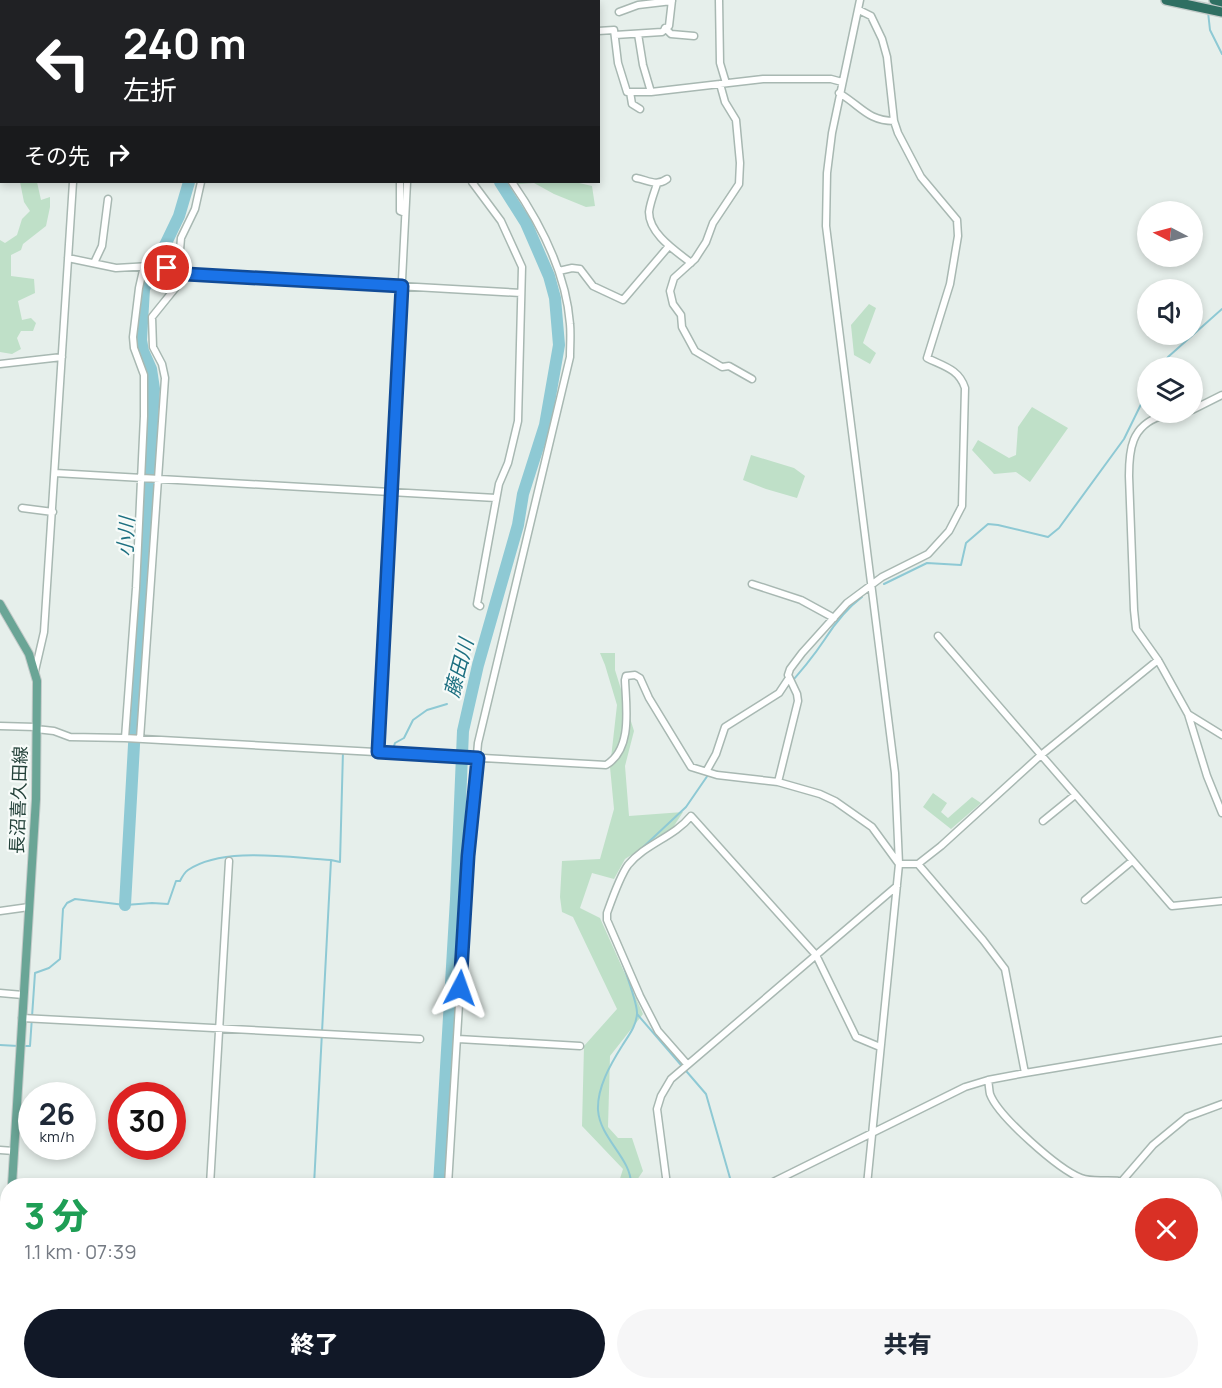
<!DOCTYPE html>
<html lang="ja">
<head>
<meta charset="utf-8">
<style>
  body { margin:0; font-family:Manrope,"Noto Sans JP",sans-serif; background:#f6f6f7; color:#1f2937; height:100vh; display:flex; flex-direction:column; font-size:22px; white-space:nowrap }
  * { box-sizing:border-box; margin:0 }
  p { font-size:20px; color:#747a83 }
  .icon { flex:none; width:33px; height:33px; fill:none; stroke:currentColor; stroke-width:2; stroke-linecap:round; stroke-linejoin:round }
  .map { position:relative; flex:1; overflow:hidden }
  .panel { position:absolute; left:0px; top:1178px; width:1222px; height:212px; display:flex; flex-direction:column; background:#fff; border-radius:24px 24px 0 0; box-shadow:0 3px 9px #0003 }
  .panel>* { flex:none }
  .banner { position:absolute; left:0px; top:0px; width:600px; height:183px; box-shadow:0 3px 9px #0003; background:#202124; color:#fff; overflow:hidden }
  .needle { width:39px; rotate:276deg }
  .fabs { position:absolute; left:1137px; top:201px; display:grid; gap:12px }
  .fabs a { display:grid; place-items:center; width:66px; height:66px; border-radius:50%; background:#fff; box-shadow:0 3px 9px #0003; font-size:30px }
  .speed { position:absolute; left:18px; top:1082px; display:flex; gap:12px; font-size:30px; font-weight:700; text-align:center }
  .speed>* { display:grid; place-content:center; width:78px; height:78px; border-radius:50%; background:#fff; box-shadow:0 3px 9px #0003; line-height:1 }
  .speed small { font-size:15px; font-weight:400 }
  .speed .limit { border:9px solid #d22; background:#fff; color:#111 }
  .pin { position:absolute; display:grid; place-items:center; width:51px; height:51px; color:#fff; margin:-26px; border:3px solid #fff; border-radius:50%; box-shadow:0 2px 6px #0007 }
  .me { position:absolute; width:66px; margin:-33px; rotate:4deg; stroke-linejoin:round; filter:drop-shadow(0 0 4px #0008) }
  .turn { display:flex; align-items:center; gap:21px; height:126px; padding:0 24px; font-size:27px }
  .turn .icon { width:78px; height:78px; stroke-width:2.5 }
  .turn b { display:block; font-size:42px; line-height:51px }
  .then { display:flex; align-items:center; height:57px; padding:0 24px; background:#0003; gap:12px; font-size:22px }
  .round { display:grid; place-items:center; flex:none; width:63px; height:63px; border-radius:32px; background:#f6f6f7 }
  .headline { display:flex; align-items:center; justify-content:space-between; height:102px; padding:0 24px }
  h1 { font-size:36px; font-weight:800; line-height:45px; color:#1e9e55 }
  .button { display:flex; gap:12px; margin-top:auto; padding:12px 24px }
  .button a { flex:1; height:69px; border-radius:36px; background:#111827; color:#fff; font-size:24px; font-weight:800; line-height:69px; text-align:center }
  .button a+a { background:#f6f6f7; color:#1f2937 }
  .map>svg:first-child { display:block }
</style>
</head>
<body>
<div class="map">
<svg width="1222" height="1388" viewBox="0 0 1222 1388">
  <rect width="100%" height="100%" fill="#e6efeb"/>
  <path fill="#bfe0c8" d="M 20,182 L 37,182 L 41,200 L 50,197 L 50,207 L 46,226 L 23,244 L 21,250 L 11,255 L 11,276 L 34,279 L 35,293 L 18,301 L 22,320 L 31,318 L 36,323 L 33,331 L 21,331 L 17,338 L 21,349 L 12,354 L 0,352 L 0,240 L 5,243 L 17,235 L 22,219 L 30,211 L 24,202 Z
    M 515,182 L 575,182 L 592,186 L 595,206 L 586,207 L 554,194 L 534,183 L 519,184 Z
    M 869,304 L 876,308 L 863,343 L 876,353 L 870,364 L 854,355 L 851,325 Z
    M 1032,407 L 1068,428 L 1030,482 L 1016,472 L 994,474 L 972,450 L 978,440 L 1009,458 L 1016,455 L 1018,427 Z
    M 751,455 L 794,468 L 805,476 L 797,498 L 766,489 L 743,480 Z
    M 600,653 L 615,653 L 615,670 L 634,731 L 625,766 L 629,816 L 683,812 L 672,829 L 625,859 L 614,879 L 592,873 L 580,908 L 600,918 L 643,1014 L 610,1056 L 608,1127 L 618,1138 L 632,1138 L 643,1171 L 637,1180 L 638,1185 L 618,1185 L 623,1169 L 582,1126 L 584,1046 L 617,1009 L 573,917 L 562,912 L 560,897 L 562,861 L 600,859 L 614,809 L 610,767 L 617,705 L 605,665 Z
    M 933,793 L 947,803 L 941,812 L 948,818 L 972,797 L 981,803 L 951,829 L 923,807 Z
    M 1215,1286 L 1222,1296 L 1222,1352 L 1215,1340 Z
    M 579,1382 L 634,1382 L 632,1388 L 577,1388 Z
    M 657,1382 L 769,1382 L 769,1388 L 655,1388 Z"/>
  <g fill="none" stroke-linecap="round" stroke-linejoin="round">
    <path stroke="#8ec9d4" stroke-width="2" d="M 1208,12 L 1210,30 L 1222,54
      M 1160,368 L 1168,357 L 1222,309
      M 884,584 L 927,563 L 961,565 L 966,543 L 988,524 L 998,525 L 1048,537 L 1059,528 L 1124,439 L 1148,390
      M 784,690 C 799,674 813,657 825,639 C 836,622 846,609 862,597
      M 392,752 L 395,743 L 404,738 L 413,720 L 427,710 L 447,704
      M 640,850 L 686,807 L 708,775
      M 620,956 C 624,969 638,1003 637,1014 C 636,1027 628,1036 622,1046 C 610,1065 597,1088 598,1110 C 600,1139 632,1159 631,1185
      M 637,1014 L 706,1094 L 732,1185
      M 0,1045 L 18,1046
      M 24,1046 L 30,1046 L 35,973 L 49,968 L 60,959 L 63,909 L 67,903 L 75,899 L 125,905 L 152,903 L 168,904 L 176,881 L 180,881 C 182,877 185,872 188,870 C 224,846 290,858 331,860 L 340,862 L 343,751
      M 314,1185 L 331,860
      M 302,1388 L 302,1382
      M 585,1388 L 586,1382"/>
    <path stroke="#8ec9d4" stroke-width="12" d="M 252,2 L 252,0
      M 418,2 L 419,0
      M 125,905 L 154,389 L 151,369 L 143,351 L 141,340 L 144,289 L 179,216 L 189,182
      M 439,1185 L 456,899 L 463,731 L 478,665 L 518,525 L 523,494 L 545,425 L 559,345 L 555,298 L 549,276 L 526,223 L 500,182
      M 420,1388 L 421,1382"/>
    <g stroke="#a8b8b2" stroke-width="9">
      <path id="minor" d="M 534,0 L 534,2
        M 592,0 L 592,2
        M 719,0 L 720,63 L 726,83
        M 860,0 L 832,133 L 827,173 L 826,226 L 895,773 L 899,864 L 867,1185
        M 94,2 L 94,0
        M 436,2 L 437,0
        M 619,12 L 638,5 L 672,1
        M 665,28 L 671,34 L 694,36
        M 598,31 L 614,30 L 618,63 L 627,92 L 651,92 L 763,79 L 831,79 L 842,82
        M 638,34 L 643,65 L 651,92
        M 615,35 L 662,32 L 669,26 L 672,0
        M 0,73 L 2,74
        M 720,84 L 725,102 L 736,120 L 740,163 L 739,184 L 713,223 L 706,242 L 695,259 L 674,278 L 670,291 L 673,304 L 681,315 L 682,327 L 695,351 L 722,367 L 729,366 L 752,379
        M 630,92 L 632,104 L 640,109
        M 839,93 C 861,106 868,121 894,121
        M 636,178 C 648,180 656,187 667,179
        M 400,182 L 400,211 L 405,213
        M 472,182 L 501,221 L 522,267 L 518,421 L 508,463 L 499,484 L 477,604 L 480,606
        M 657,184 C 654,193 650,203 649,212 C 649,234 676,251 691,263
        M 68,258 L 116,268 L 150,266 L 167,268 L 186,274 L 521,293
        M 94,263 L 102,246 L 108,199
        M 559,271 L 572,268 L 580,269 L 593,286 L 623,300 L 669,246
        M 0,364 L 62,357
        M 1192,410 L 1222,395
        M 1185,412 C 1177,414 1168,414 1161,416 C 1131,426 1129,450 1129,476 L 1134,610 L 1136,629 L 1158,660 L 1188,714 L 1207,776 L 1222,813
        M 55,473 L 496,498
        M 22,508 L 53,512
        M 752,584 L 801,600 L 834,618
        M 938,636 L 1172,906 L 1222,901
        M 35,671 L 44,632 L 73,182
        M 1188,714 L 1222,735
        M 0,726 L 36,727
        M 36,729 L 54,731 L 70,737 L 125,738 L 606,765 C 633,749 626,707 625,680 L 626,676 L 635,675 L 640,678 L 649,698 L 691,767 L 717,775 L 778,782 L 820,794 L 835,801 L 872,827 L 899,864 L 918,864 L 983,940 L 1005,969 L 1025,1073
        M 125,738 L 136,588 L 144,416 L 144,375 L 134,348 L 133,337 L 139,288 L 144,266
        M 140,739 L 165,378 L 162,364 L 153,347 L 152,317 L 177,286 L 181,238 L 195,209 L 201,182
        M 378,752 L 407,182
        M 707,770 L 716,754 L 725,727 L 779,693 L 789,678
        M 778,782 L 798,701 L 797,694 L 788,675 L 790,669 L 802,653 L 847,603 L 882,577 L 928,554 L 949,531 L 962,506 L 965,388 C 959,369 943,366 927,358 L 950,284 L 958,236 L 957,220 L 921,177 L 898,133 L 894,121 L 887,57 L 882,39 L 871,16 L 859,10
        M 1043,821 L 1075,795
        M 918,864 L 941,846 L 1041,755 L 1158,660
        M 1085,900 L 1132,861
        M 0,911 L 29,907
        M 0,993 L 23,995
        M 22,1018 L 420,1039
        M 458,1039 L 580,1046
        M 687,1064 L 658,1031 L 640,996 L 607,920 L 607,913 C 612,899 620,876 628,865 C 645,844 674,837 691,816 L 816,955 L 856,1037 L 880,1047
        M 988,1080 C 989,1084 989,1090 990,1094 C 998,1116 1058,1169 1081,1178 C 1097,1184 1115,1176 1130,1185
        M 0,1150 L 14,1151
        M 210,1185 L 229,861
        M 448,1185 L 468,856 L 478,743 L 570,357 C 570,346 571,334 570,324 C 566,272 541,224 512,182
        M 667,1185 L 657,1109 L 661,1096 L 671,1079 L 897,886
        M 767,1185 L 965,1087 L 988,1080 L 1025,1073 L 1222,1040
        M 1111,1185 L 1122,1181 L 1153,1145 L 1187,1117 L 1222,1104
        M 1215,1209 L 1222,1210
        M 115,1382 L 116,1388
        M 191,1382 L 194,1388
        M 866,1382 L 867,1388
        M 434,1388 L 435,1382"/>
    </g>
    <g stroke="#c2cac8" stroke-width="10">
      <path id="major" d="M 0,604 L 29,654 L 37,681 L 36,799 L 12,1185
        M 1,1388 L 8,1265"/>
    </g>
    <g stroke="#c2cac8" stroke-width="12">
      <path id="highway" d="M 1166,0 L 1222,12
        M 1214,0 L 1222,2
        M 335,2 L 341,0
        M 370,2 L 376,0
        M 0,95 L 2,95
        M 0,105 L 2,104"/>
    </g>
    <use href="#minor" stroke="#fff" stroke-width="6"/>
    <use href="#major" stroke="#6aa596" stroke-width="8"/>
    <use href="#highway" stroke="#2f6f62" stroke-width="9"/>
  </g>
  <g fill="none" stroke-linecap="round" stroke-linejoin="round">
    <g stroke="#114b97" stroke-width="15">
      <path id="route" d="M 167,268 L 186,274 L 402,286 L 378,752 L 478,758 L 468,856 L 460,988"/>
    </g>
    <use href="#route" stroke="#1a73e8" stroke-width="10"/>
  </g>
  <g text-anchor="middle" stroke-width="4.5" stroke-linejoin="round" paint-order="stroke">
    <g font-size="18" fill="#24423a" stroke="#f7fbf9">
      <text transform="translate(19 800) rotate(-88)" y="6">長沼喜久田線</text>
    </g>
    <g font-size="20" font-style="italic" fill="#1c6f80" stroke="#f7fbf9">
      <text transform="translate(126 537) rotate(-87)" y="7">小川</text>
      <text transform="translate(459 668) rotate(-75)" y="7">藤田川</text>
    </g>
  </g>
</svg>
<div class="fabs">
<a><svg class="needle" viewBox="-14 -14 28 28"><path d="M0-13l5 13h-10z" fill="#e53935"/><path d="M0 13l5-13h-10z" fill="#747a83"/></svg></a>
<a><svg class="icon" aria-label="sound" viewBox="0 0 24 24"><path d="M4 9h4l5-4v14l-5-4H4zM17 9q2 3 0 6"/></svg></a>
<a><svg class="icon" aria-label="layers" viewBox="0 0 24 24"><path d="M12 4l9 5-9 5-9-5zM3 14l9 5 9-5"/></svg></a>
</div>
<div class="speed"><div>26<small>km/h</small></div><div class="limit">30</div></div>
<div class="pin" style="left:167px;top:268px;background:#d93025"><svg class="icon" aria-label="arrive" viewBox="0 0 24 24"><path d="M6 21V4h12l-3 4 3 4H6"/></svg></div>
<svg class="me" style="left:460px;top:988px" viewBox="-20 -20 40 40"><path d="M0-17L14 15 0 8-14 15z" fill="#1a73e8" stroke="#fff" stroke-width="4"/></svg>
<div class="banner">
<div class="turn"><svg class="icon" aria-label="left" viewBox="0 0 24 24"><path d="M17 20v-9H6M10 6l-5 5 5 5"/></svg><div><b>240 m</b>左折</div></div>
<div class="then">その先<svg class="icon" aria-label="right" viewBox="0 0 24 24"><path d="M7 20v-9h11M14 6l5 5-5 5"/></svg></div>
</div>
<section class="panel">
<div class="headline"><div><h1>3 分</h1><p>1.1 km · 07:39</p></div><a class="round" style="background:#d93025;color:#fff"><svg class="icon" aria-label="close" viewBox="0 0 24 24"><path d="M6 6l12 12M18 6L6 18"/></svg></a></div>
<div class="button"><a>終了</a><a>共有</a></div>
</section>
</div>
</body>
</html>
